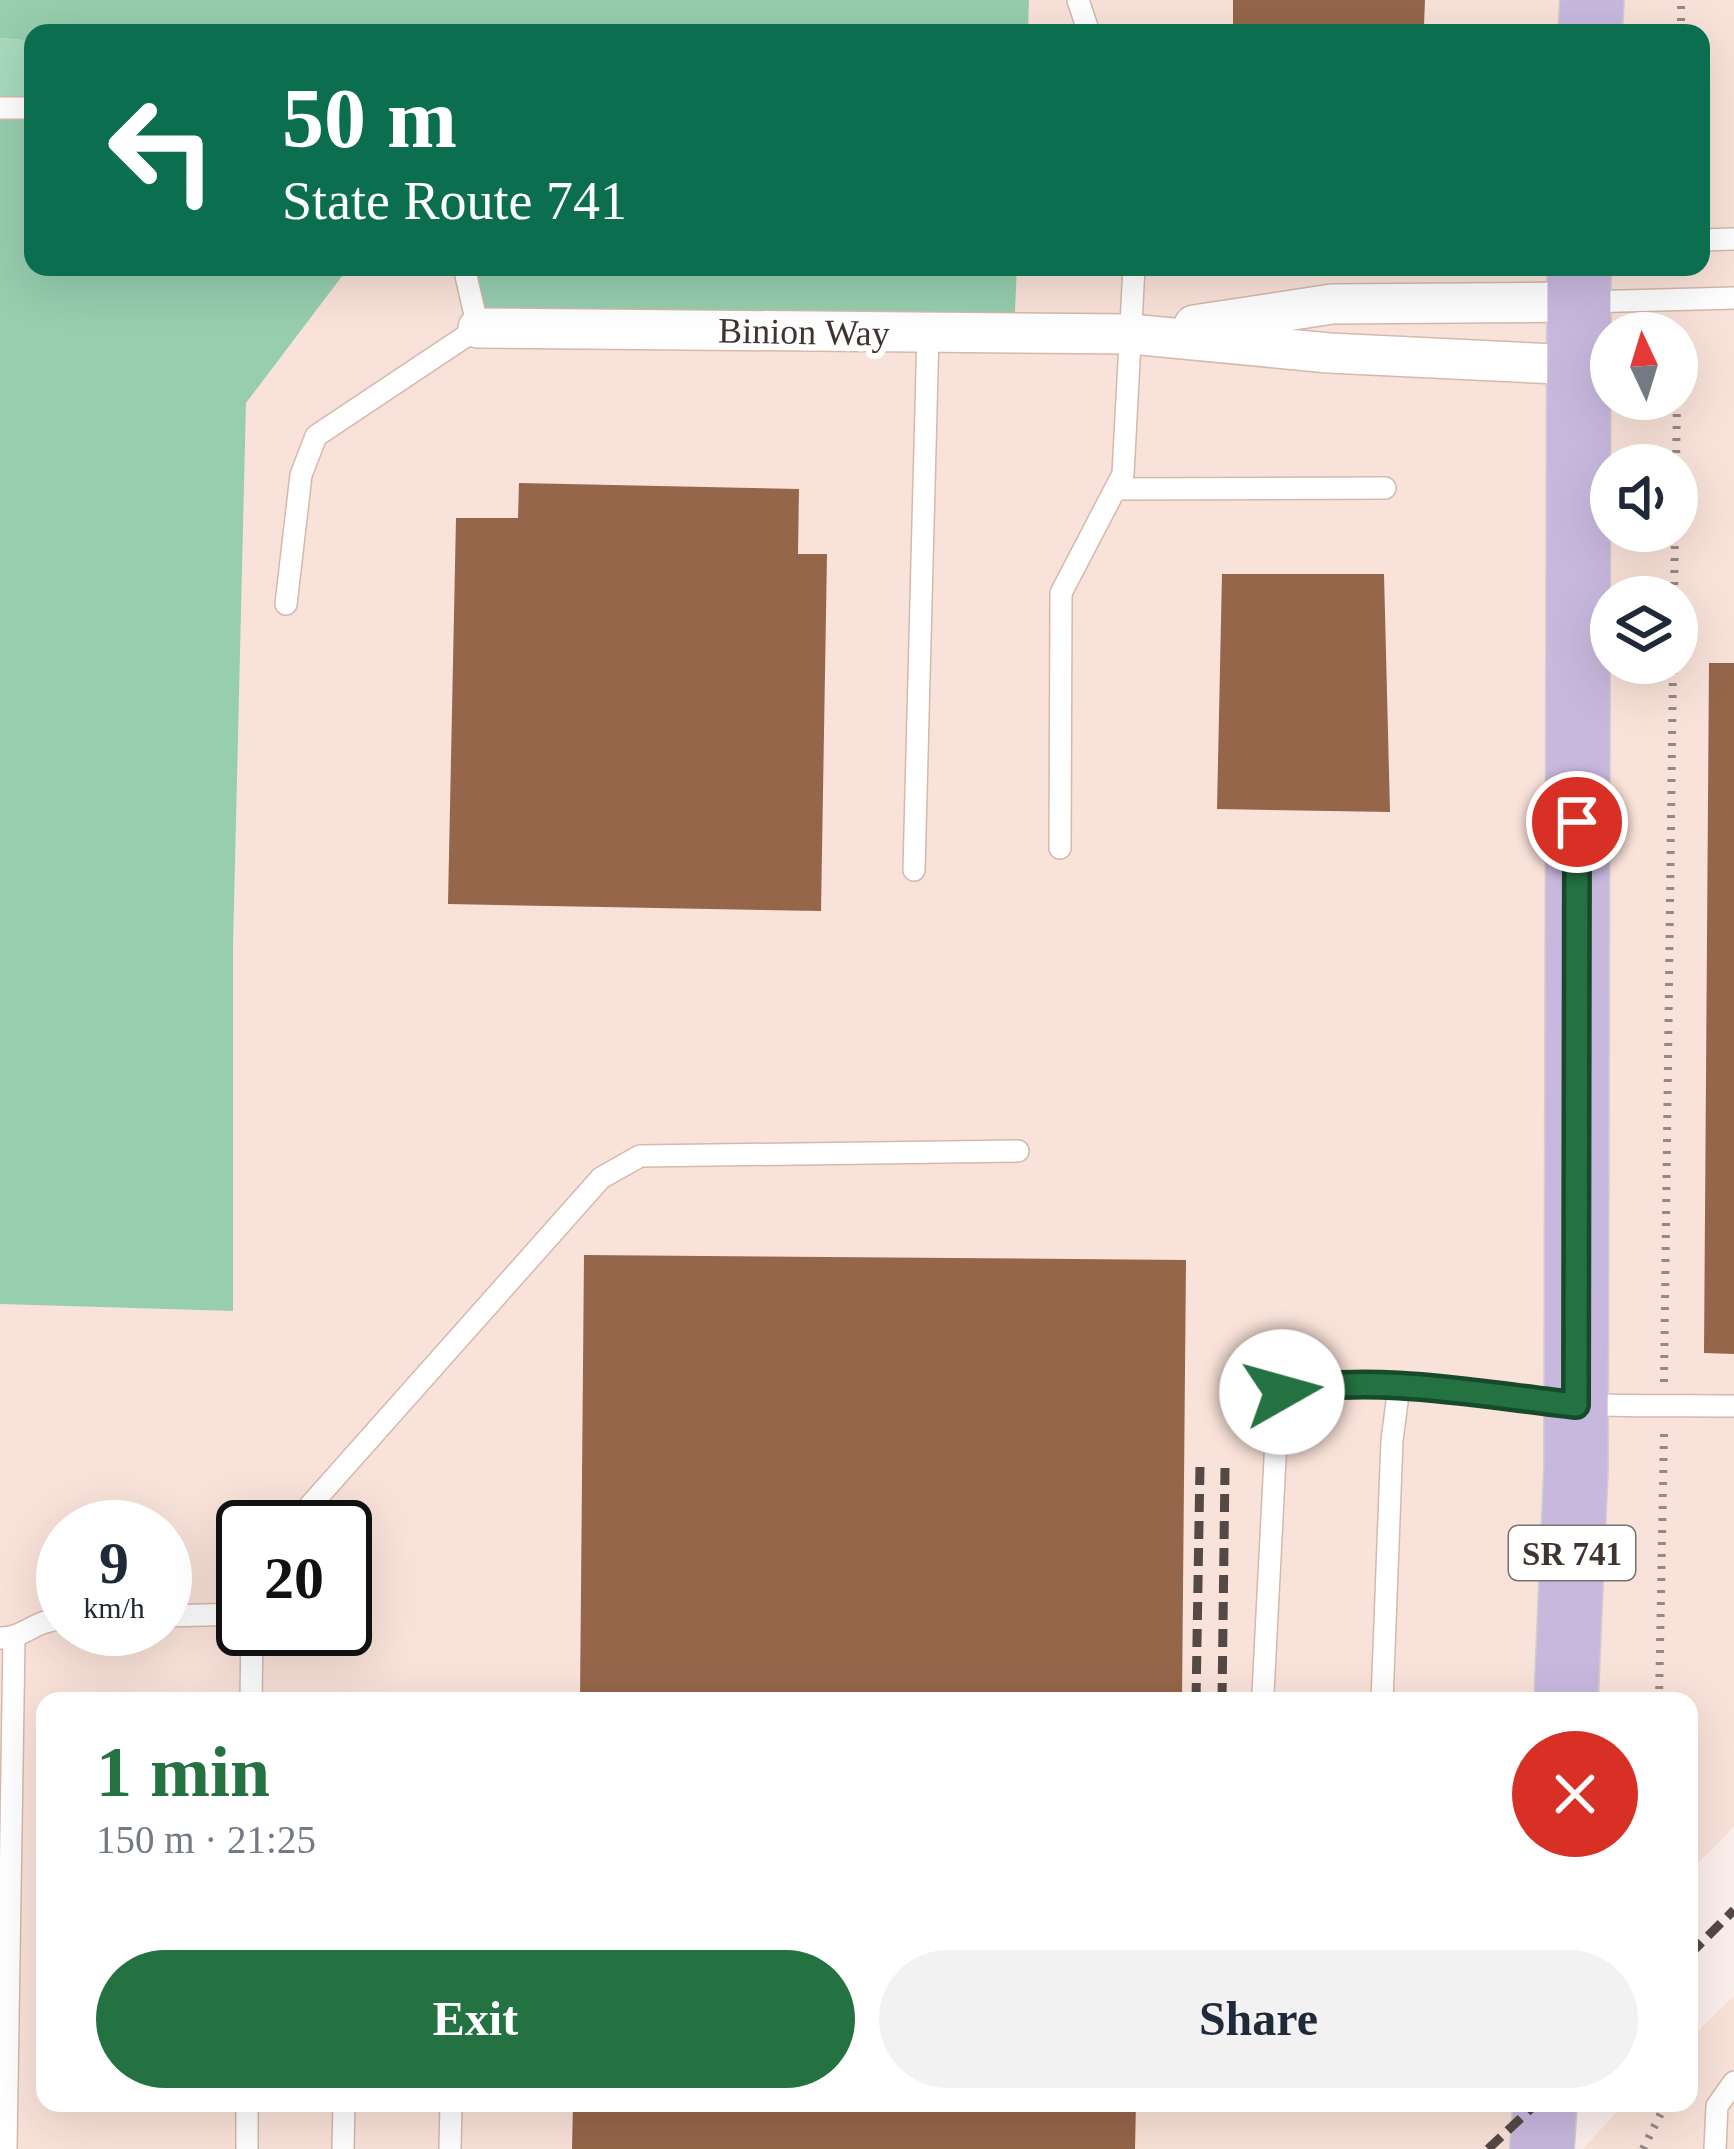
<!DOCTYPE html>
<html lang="en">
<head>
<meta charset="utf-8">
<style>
  body { margin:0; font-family:"Times New Roman",serif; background:#f2f2f3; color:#1f2937; height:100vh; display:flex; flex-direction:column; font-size:45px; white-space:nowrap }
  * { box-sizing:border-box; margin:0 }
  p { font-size:39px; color:#747a83 }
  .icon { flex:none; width:66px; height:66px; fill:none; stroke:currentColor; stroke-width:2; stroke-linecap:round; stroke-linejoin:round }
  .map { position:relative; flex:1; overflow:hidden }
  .sheet { position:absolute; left:36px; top:1692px; width:1662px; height:420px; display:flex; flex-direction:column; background:#fff; border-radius:24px; box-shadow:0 12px 48px #0002 }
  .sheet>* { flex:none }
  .hud { position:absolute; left:24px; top:24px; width:1686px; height:252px; border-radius:24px; box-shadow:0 12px 48px #0002; background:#0b6e4f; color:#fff; overflow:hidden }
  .needle { width:78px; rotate:356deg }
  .buttons { position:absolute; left:1590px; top:312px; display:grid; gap:24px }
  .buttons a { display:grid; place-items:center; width:108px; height:108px; border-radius:50%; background:#fff; box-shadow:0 12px 48px #0002; font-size:60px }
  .speed { position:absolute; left:36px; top:1500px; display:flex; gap:24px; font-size:60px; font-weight:700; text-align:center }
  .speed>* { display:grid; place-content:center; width:156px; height:156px; border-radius:50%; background:#fff; box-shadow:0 12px 48px #0002; line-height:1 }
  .speed small { font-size:30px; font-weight:400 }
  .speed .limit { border:6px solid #111; border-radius:18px; background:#fff; color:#111 }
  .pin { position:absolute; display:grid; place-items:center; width:102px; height:102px; color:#fff; margin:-51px; border:6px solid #fff; border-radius:50%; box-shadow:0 3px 12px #0007 }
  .me { position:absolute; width:132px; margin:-66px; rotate:83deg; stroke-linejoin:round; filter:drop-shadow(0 0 9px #0008) }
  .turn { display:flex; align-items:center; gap:42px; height:252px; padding:0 60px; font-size:54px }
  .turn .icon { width:156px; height:156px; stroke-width:2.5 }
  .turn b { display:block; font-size:84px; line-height:102px }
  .round { display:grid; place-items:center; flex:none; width:126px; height:126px; border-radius:63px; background:#f2f2f3 }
  .summary { display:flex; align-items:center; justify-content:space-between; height:204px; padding:0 60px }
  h1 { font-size:72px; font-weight:700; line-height:90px; color:#247241 }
  .action { display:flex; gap:24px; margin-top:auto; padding:24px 60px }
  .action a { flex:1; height:138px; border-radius:72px; background:#247241; color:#fff; font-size:48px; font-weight:700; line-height:138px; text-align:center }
  .action a+a { background:#f2f2f3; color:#1f2937 }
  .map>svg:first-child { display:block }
</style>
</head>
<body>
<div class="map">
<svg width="1734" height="2149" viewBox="0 0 1734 2149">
  <rect width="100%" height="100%" fill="#fdf0ec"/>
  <path fill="#f9e2d9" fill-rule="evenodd" d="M 1029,0 L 1734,0 L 1734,1827 L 1689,1872 L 1689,1701 L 45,1701 L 45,2103 L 1545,2103 L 1542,2149 L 0,2149 L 0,1304 L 232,1311 L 233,948 L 246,403 L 349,267 L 464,267 L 1014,332 L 1017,267 L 1701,267 L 1701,33 L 1028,33 ZM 1611,333 L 1677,333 L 1677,399 L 1611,399 ZM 1611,465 L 1677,465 L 1677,531 L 1611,531 ZM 1611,597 L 1677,597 L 1677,663 L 1611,663 ZM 63,1527 L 165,1527 L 165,1629 L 63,1629 ZM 243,1527 L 345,1527 L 345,1629 L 243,1629 Z
    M 1734,1996 L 1734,2149 L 1583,2149 L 1625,2103 L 1689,2103 L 1689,2040 Z"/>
  <path fill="#a8dabd" d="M 0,38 L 33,41 L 33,108 L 0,108 Z"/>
  <path fill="#96ceae" d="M 0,0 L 1029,0 L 1028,33 L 33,33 L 33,41 L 0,38 Z
    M 0,108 L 33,108 L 33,267 L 349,267 L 246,403 L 233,948 L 233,1311 L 0,1304 Z
    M 464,267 L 1017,267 L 1014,333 L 478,328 Z"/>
  <path fill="#95664a" d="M 1233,0 L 1425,0 L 1424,25 L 1416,33 L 1233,33 Z
    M 519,483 L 799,489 L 798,554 L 827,554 L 821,911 L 448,904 L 456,518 L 518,518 Z
    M 1222,574 L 1384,574 L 1390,812 L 1217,809 Z
    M 1709,663 L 1734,663 L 1734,1354 L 1704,1353 Z
    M 584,1255 L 1186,1260 L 1182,1701 L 580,1701 Z
    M 573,2103 L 1136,2103 L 1135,2149 L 572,2149 Z"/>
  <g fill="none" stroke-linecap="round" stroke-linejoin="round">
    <g stroke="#d6b8ad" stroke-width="24">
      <path id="lane" d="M 1078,0 L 1089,33
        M 0,108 L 33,108
        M 1701,240 L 1734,239
        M 1585,302 L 1734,298
        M 1116,489 L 1385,488
        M 286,604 L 301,475 L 316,436 L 478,328 L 464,267
        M 1060,848 L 1061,593 L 1123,474 L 1134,267
        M 914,870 L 928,332
        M 291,1527 L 601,1178 L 640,1156 L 1018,1151
        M 165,1616 L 243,1614
        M 1,1638 C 25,1638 33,1620 63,1619
        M 251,1701 L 252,1629
        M 1266,1701 L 1263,1693 L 1277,1420 L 1282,1392 C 1378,1372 1480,1400 1577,1404 C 1629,1407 1682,1405 1734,1406
        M 1382,1701 L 1392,1440 L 1399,1387
        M 6,2149 L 14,1638
        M 247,2149 L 247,2103
        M 343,2149 L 344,2103
        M 450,2149 L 451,2103
        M 1715,2149 L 1717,2106 L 1734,2082"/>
    </g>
    <g stroke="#d6b8ad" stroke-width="42">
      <path id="street" d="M 1194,325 L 1332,304 L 1577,302
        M 478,328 L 1131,334 L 1329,353 L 1577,365"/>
    </g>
    <g stroke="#d1cecd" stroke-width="66">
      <path id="primary" d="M 1590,33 L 1592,0
        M 1566,1701 L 1576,1468 L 1579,267
        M 1542,2149 L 1545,2103"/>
    </g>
    <path stroke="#958985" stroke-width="8" stroke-dasharray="3 9" stroke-linecap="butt" d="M 1681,33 L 1681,0
      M 1677,367 L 1677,326
      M 1676,465 L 1677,399
      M 1674,597 L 1675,531
      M 1664,1382 L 1673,663
      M 1659,1701 L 1664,1433
      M 1643,2149 L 1666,2103"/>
    <use href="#lane" stroke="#fff" stroke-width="21"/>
    <use href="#street" stroke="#fff" stroke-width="39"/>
    <use href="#primary" stroke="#c8b8de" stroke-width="63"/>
    <path stroke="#554945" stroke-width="9" stroke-dasharray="18 9" stroke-linecap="butt" d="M 1196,1701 L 1200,1465
      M 1222,1701 L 1225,1468
      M 1689,1955 L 1734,1910
      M 1488,2149 L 1537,2103"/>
  </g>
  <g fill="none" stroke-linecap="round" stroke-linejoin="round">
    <g stroke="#174a2a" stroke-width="30">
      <path id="route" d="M 1282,1392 C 1373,1373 1484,1395 1576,1405 L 1577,822"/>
    </g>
    <use href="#route" stroke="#247241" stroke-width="21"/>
  </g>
  <g text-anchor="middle" stroke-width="12" stroke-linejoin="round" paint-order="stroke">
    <rect fill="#fff" stroke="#79716e" stroke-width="3" x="1509" y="1526" width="126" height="54" rx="9"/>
    <g font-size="33" font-weight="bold" fill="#403430">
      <text x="1572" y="1565">SR 741</text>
    </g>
    <g font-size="36" fill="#403430" stroke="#fff">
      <text transform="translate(804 331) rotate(1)" y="13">Binion Way</text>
    </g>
  </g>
</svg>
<div class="buttons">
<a><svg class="needle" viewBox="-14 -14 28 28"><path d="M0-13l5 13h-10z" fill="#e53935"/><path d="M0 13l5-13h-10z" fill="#747a83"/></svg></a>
<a><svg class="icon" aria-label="sound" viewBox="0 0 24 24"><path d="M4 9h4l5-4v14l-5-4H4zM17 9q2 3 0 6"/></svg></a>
<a><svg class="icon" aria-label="layers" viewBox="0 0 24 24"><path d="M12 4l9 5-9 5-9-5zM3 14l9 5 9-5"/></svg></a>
</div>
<div class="speed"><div>9<small>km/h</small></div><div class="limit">20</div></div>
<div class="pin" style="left:1577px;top:822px;background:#d93025"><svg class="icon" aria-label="arrive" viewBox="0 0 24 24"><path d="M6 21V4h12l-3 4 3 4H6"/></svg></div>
<svg class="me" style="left:1282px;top:1392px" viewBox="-20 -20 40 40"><circle r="19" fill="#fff"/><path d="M0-13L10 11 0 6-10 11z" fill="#247241"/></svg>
<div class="hud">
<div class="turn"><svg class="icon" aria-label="left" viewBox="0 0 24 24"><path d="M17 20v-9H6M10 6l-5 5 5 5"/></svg><div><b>50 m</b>State Route 741</div></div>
</div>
<section class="sheet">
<div class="summary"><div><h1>1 min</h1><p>150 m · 21:25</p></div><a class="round" style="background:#d93025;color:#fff"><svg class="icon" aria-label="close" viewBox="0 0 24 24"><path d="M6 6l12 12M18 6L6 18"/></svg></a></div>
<div class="action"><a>Exit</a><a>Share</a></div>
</section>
</div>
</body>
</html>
